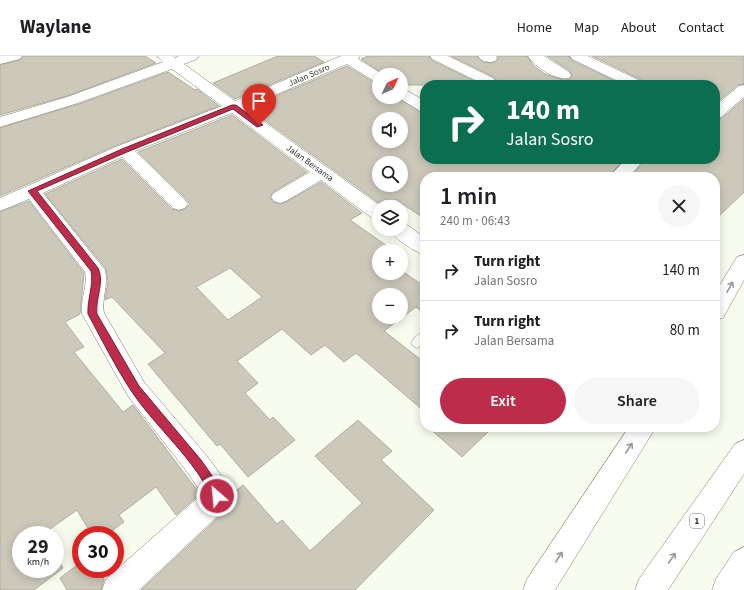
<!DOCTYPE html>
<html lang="en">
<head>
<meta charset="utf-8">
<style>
  body { margin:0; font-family:"Source Sans 3",sans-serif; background:#f6f6f6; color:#202124; height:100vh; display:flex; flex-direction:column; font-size:15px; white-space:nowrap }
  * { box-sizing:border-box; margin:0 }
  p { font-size:13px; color:#757577 }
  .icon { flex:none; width:22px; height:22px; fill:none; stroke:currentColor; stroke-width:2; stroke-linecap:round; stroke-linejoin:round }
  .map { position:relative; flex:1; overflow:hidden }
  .details { position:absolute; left:420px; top:116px; width:300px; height:260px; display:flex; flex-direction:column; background:#fff; border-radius:16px; box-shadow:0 2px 10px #0003 }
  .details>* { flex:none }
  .banner { position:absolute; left:420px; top:24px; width:300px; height:84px; border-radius:16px; box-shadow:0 2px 10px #0003; background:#0b6e4f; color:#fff; overflow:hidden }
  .needle { width:26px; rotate:46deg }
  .fabs { position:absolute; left:372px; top:12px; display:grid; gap:8px }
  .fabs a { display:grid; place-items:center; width:36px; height:36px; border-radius:50%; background:#fff; box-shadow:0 2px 10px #0003; font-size:20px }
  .speed { position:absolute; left:12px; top:470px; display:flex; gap:8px; font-size:20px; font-weight:700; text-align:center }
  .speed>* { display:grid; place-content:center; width:52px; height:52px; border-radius:50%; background:#fff; box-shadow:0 2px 10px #0003; line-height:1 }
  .speed small { font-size:10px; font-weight:400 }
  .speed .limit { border:6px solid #d22; background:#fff; color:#111 }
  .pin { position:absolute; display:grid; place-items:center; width:34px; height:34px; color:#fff; margin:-41px -17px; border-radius:50% 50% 50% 0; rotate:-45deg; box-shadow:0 0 4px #0007 }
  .pin .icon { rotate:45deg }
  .me { position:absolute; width:44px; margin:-22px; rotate:333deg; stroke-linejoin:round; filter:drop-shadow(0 0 3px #0008) }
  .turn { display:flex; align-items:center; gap:14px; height:84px; padding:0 20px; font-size:18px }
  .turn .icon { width:52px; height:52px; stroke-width:2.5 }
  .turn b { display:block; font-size:28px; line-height:34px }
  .round { display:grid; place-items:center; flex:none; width:42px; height:42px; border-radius:21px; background:#f6f6f6 }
  .head { display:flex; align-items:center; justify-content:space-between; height:68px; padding:0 20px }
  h1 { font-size:24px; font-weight:600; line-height:30px }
  .primary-button { display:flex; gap:8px; margin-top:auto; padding:8px 20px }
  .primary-button a { flex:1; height:46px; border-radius:24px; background:#bd2d4b; color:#fff; font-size:16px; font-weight:600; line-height:46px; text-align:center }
  .primary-button a+a { background:#f6f6f6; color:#202124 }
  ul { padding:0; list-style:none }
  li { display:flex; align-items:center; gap:12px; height:60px; padding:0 20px; border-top:1px solid #e0e0e0 }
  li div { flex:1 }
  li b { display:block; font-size:15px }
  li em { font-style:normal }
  header { display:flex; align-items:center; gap:24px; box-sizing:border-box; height:56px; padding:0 20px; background:#fff; border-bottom:1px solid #e0e0e0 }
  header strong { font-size:19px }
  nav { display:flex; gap:22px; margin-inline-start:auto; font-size:14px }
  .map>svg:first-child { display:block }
</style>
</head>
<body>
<header>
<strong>Waylane</strong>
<nav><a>Home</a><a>Map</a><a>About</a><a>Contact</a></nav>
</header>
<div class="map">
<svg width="744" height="534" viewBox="0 0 744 534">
  <rect width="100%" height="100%" fill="#f8fcee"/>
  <path fill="#ccc9bb" stroke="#afad9f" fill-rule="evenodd" d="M 23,0 L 145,0 L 156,7 L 67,40 L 0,59 L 0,9 L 20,4 Z
    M 278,0 L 314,0 L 324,6 L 235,43 L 213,27 Z
    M 368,0 L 429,0 L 431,4 L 482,29 L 401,29 L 401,19 L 385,19 L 361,3 Z
    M 451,0 L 477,0 L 483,6 L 490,7 L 496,6 L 498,3 L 498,0 L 527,0 L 534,10 L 545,18 L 564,24 L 570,23 L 572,20 L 570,15 L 547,0 L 569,0 L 571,4 L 623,29 L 494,29 L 496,24 L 494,21 Z
    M 592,0 L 744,0 L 744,28 L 738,29 L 715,48 L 715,29 L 646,29 L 644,25 Z
    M 347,10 L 373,26 L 379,27 L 379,41 L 396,41 L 425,58 L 425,103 L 624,103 L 608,121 L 425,121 L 425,163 L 395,143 L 390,146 L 385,143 L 379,147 L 248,52 ZM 379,63 L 401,63 L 401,85 L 379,85 ZM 379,107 L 401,107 L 401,129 L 379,129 Z
    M 168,16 L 195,34 L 197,33 L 219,50 L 117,89 L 0,140 L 0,72 L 79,48 Z
    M 744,43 L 744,136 L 715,164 L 715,121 L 630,121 L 646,103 L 715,103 L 715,64 L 722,62 Z
    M 232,59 L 307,116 L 273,136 L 270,141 L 273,146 L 280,148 L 286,146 L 321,126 L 362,157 L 350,164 L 393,194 L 379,195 L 379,217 L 401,217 L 401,214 L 425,231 L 425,258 L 416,251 L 384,275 L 425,307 L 425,356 L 356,297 L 344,306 L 325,289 L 311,299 L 282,273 L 237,305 L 258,327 L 245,337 L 270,364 L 273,361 L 295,384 L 248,421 L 220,388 L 217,390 L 148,308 L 165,297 L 112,241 L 105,244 L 108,225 L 106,213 L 45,138 L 122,103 L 172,153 L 179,155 L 185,153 L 190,148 L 186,143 L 138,96 ZM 230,212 L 262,241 L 228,264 L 196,231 ZM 379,239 L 401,239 L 401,261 L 379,261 Z
    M 29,145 L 84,217 L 80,258 L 65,266 L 84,291 L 74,296 L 123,356 L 133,349 L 200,438 L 176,459 L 156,431 L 119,459 L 124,466 L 106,479 L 92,479 L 77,454 L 43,478 L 44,479 L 21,479 L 21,513 L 55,513 L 55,498 L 63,512 L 34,534 L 0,534 L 0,156 Z
    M 358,364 L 392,395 L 381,404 L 434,454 L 355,534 L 141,534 L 225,455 L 232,441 L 232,438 L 243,429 L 277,468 L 282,464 L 310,495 L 362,447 L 315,400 Z
    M 428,371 L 493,371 L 462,401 Z
    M 81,506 L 81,513 L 98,513 L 104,523 L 101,534 L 67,534 L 60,522 Z"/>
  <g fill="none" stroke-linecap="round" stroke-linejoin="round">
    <g stroke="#7b7e72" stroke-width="1">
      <path id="service" d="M 425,275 L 425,287 L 417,292 L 413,290 L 411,287 C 414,281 419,277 425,275 Z"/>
    </g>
    <g stroke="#7b7e72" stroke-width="1">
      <path id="minor" d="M 0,0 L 22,0 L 20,3 L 0,8 Z
        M 157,0 L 173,0 L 175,2 L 179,0 L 199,0 L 197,3 L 184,8 L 235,45 L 341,0 L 360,0 L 358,3 L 384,19 L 379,19 L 379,26 L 374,25 L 347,8 L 245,52 L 382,151 L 379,151 L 379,164 L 372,162 L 321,124 L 286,145 L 280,147 L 274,145 L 271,141 L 274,137 L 310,116 L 232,57 L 135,95 L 185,144 L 188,148 L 185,152 L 179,154 L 173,152 L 122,101 L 43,137 L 105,214 C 109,229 101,243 104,257 L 144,326 L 206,399 L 226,426 L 231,440 L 224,454 L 139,534 L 102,534 L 106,523 L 202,438 L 188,417 L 128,340 L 82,258 C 80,244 88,230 85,216 L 29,143 L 0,155 L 0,142 L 118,90 L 222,50 L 172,13 L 78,47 L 0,71 L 0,61 L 67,41 L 163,6 Z
        M 430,0 L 448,0 L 493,22 L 495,25 L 493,28 L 483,28 L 432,3 Z
        M 478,0 L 496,0 L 497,2 L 495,5 C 489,7 482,6 478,0 Z
        M 528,0 L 544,0 L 569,16 L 571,19 L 569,22 C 556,25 535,11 528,0 Z
        M 570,0 L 588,0 L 643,26 L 645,29 L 626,29 L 572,3 Z
        M 744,29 L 744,41 L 721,61 L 715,63 L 715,50 L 739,30 Z
        M 401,32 L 406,34 L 425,45 L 425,57 L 420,55 L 397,41 L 401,41 Z
        M 626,103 L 645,103 L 628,121 L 609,121 Z
        M 401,167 L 406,168 L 425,182 L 425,199 C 413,195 396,184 389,173 L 401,173 Z"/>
    </g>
    <g stroke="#7b7e72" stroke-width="1">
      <path id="motorway" d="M 744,199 L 744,224 L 723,262 L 715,264 L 715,237 L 737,201 Z
        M 629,371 L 656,371 L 555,534 L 523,534 L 527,523 Z
        M 744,384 L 744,418 L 668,534 L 635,534 L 639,523 L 735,388 Z
        M 744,491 L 744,534 L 712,534 L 716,523 L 734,496 Z"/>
    </g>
    <use href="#service" fill="#fff" fill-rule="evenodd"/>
    <use href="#minor" fill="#fff" fill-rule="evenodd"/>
    <use href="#motorway" fill="#fff" fill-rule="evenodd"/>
  </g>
  <defs><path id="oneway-shaft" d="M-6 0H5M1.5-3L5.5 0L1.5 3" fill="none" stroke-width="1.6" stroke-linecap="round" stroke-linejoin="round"/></defs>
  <g stroke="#999a97">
    <use href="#oneway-shaft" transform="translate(730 231) rotate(-60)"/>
    <use href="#oneway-shaft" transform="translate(629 392) rotate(-57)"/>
    <use href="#oneway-shaft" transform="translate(559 501) rotate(-57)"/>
    <use href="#oneway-shaft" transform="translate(672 502) rotate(-56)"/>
  </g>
  <path fill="#bd2d4b" stroke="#7b1d31" d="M 232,49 L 236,49 L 263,69 L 257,71 L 233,53 L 127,96 L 37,135 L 98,212 C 105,226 95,243 97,258 L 139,330 L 201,404 L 218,428 L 222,440 L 221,444 L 217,445 L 213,444 C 195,403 157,373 132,336 C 116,312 102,284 88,258 C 87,244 94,229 91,215 L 28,135 L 122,93 Z"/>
  <g text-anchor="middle" stroke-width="3" stroke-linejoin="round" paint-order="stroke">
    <g font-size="9" fill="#33352f" stroke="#fff">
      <text transform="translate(309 19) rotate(-23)" y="3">Jalan Sosro</text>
      <text transform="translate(310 107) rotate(36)" y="3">Jalan Bersama</text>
    </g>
    <rect fill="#fff" stroke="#70726d" stroke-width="1" x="690" y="458" width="14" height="14" rx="3"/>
    <g font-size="9" font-weight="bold" fill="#33352f">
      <text x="697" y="468">1</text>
    </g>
  </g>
</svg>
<div class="fabs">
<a><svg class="needle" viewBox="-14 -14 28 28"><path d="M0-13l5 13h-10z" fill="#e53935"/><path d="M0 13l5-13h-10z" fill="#757577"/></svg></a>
<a><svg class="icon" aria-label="sound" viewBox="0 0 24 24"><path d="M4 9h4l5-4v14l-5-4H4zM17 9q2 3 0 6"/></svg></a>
<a><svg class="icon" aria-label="search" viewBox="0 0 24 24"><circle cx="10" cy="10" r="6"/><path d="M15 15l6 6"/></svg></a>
<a><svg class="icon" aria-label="layers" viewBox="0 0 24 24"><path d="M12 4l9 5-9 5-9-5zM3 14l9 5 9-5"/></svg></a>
<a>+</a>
<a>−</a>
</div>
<div class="speed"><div>29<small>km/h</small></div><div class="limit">30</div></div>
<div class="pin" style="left:259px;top:69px;background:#d93025"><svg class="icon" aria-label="arrive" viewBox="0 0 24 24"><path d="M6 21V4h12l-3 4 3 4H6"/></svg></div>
<svg class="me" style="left:217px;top:440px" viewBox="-20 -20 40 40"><circle r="17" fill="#bd2d4b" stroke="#fff" stroke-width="3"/><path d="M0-11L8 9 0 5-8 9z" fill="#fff"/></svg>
<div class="banner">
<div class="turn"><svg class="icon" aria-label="right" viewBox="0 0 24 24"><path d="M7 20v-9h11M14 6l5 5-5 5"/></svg><div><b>140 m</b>Jalan Sosro</div></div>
</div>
<section class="details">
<div class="head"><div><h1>1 min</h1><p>240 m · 06:43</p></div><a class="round"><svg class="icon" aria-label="close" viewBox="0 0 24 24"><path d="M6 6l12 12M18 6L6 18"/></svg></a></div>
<ul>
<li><svg class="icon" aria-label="right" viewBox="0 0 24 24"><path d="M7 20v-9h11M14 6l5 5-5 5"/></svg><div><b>Turn right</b><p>Jalan Sosro</p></div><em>140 m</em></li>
<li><svg class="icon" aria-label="right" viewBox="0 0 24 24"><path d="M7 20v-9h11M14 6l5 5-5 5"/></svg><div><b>Turn right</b><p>Jalan Bersama</p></div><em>80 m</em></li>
</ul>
<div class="primary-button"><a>Exit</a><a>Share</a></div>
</section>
</div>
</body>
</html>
